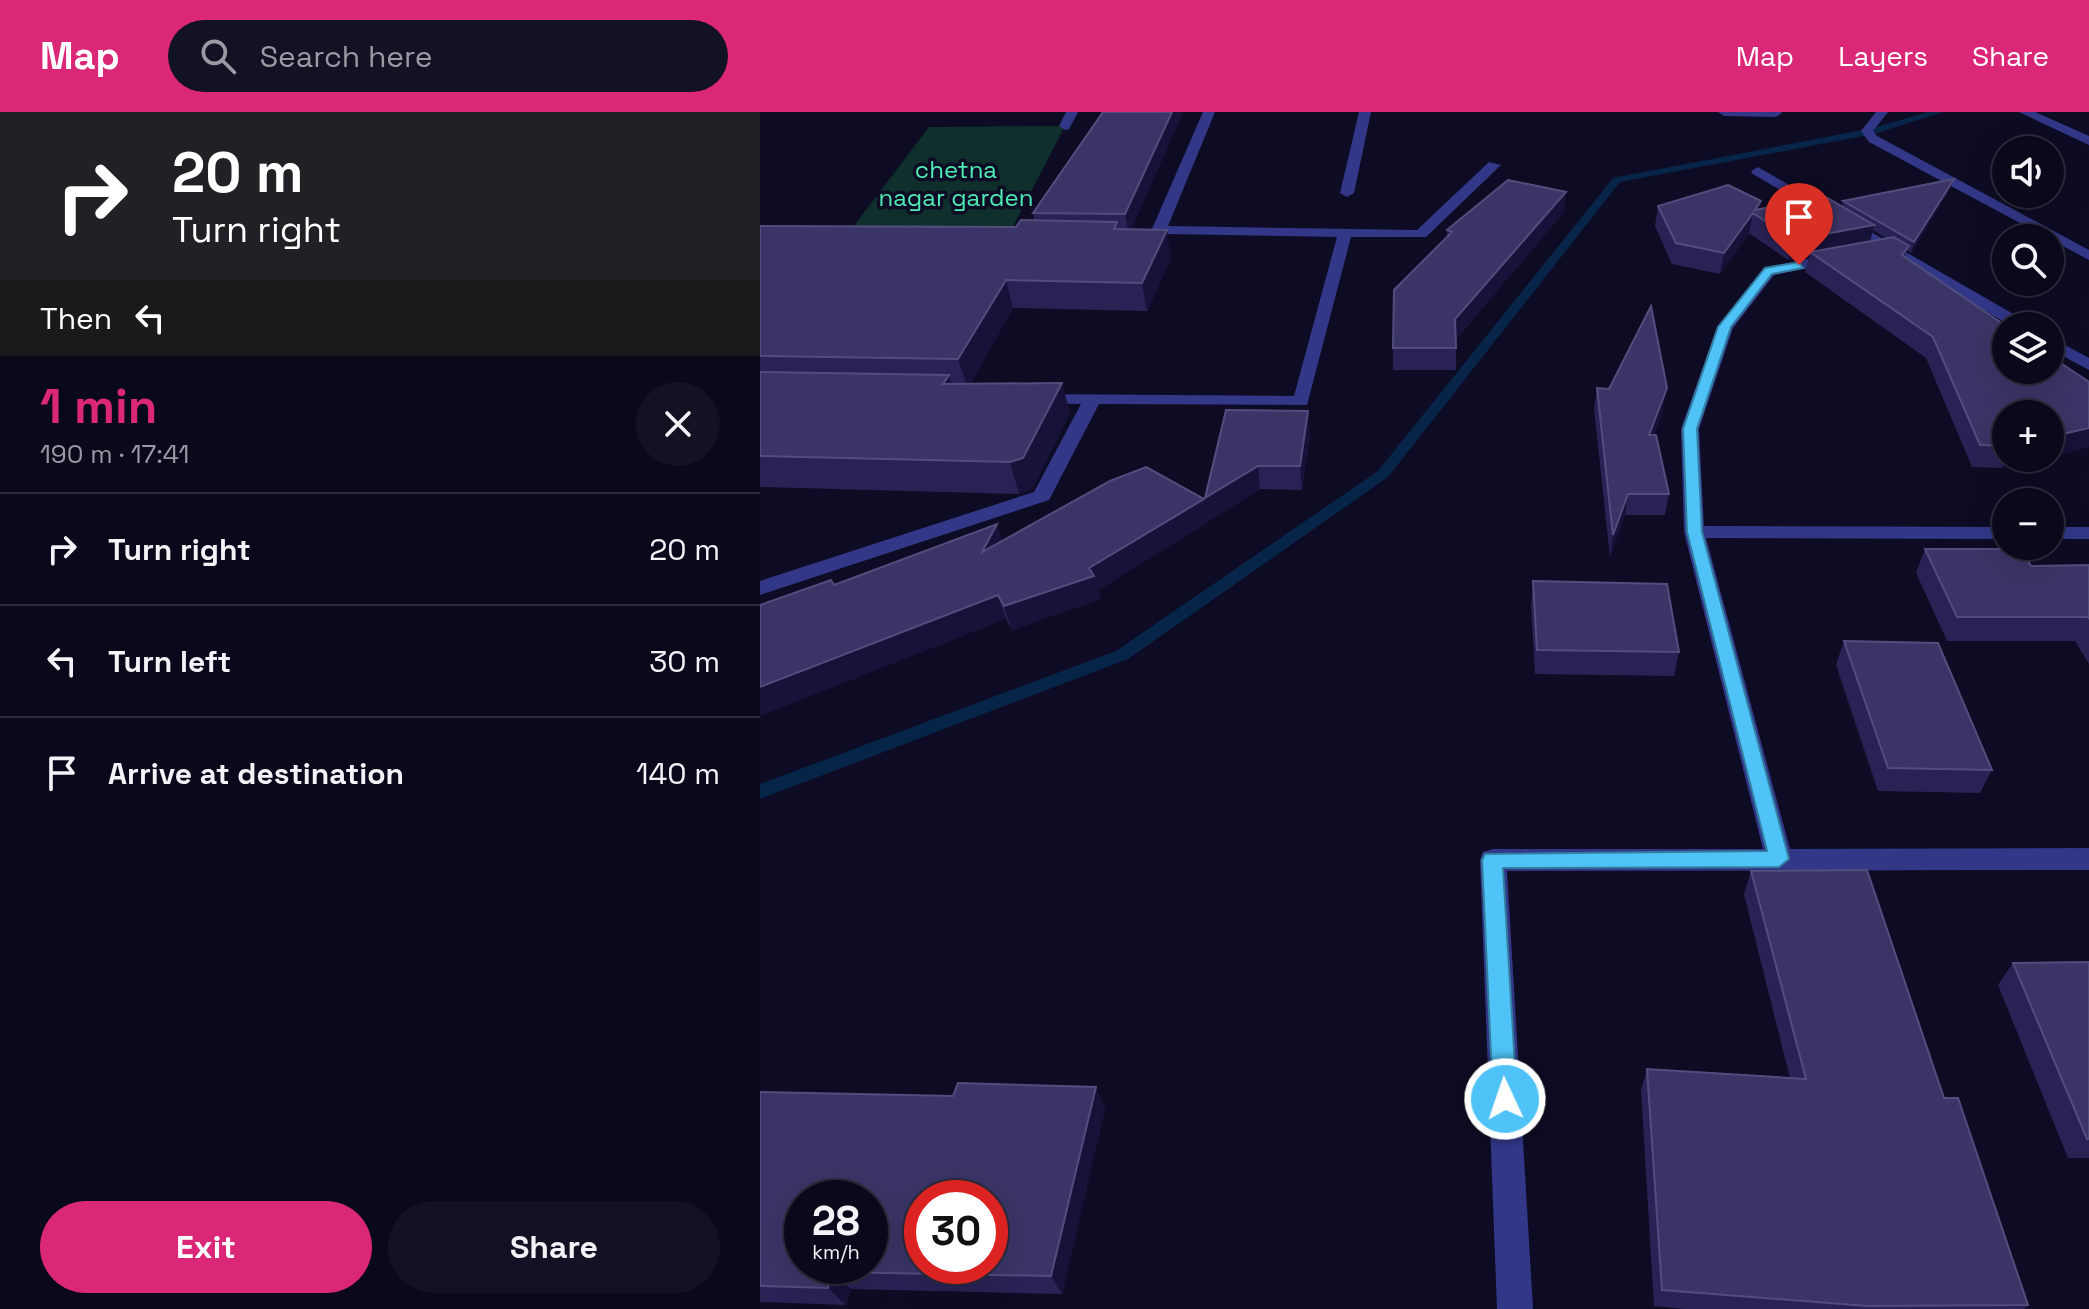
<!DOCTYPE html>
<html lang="en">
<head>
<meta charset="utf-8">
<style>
  body { margin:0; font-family:"Space Grotesk",sans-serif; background:#131224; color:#f1f3f6; height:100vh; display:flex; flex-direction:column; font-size:30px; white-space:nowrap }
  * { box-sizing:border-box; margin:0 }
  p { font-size:26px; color:#999aa3 }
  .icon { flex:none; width:44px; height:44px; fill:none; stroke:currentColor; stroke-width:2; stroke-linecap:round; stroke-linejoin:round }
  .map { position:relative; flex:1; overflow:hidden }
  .drawer { display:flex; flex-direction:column; background:#0a091b; width:760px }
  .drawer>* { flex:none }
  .banner { background:#202124; color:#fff; overflow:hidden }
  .fabs { position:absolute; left:1232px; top:24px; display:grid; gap:16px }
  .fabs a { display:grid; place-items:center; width:72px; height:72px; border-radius:50%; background:#0a091b; box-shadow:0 8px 32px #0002,0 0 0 2px #2a2a3a; font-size:40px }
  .speed { position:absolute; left:24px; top:1068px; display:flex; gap:16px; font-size:40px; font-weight:700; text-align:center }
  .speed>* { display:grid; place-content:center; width:104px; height:104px; border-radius:50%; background:#0a091b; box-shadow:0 8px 32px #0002,0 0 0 2px #2a2a3a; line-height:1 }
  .speed small { font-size:20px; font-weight:400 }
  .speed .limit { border:12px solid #d22; background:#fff; color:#111 }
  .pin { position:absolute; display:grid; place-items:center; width:68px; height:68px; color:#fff; margin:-82px -34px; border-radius:50% 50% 50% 0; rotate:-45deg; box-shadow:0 0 8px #0007 }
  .pin .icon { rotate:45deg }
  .me { position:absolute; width:88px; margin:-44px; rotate:357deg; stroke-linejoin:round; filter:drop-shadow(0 0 6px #0008) }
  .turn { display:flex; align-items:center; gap:28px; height:168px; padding:0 40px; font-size:36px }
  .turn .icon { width:104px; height:104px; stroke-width:2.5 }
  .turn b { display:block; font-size:56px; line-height:68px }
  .then { display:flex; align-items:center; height:76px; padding:0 40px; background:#0003; gap:16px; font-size:30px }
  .round { display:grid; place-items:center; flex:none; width:84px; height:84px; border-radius:42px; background:#131224 }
  .summary { display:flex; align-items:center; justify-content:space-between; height:136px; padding:0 40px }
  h1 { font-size:48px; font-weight:600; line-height:60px; color:#db2777 }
  .action { display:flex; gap:16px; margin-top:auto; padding:16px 40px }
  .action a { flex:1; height:92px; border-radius:48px; background:#db2777; color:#fff; font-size:32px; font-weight:600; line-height:92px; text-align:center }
  .action a+a { background:#131224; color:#f1f3f6 }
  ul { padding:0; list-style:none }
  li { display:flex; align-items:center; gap:24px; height:112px; padding:0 40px; border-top:2px solid #2a2a3a }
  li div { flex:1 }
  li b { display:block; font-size:30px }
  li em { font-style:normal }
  header { display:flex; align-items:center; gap:48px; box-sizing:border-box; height:112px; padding:0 40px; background:#db2777; color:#fff }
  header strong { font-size:38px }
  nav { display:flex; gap:44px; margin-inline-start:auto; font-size:28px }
  .search { width:560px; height:72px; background:#131224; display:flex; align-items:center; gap:20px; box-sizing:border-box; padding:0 28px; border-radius:44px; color:#999aa3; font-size:30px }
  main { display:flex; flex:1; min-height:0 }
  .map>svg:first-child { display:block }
</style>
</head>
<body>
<header>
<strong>Map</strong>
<div class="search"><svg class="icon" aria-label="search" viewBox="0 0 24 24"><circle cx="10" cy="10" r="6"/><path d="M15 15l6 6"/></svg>Search here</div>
<nav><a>Map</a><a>Layers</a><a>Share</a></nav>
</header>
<main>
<section class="drawer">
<div class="banner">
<div class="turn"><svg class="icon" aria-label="right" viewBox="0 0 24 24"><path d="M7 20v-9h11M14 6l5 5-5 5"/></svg><div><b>20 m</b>Turn right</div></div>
<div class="then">Then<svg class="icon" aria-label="left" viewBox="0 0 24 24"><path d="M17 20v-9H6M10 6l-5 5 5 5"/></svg></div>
</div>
<div class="summary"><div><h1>1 min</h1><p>190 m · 17:41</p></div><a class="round"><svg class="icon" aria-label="close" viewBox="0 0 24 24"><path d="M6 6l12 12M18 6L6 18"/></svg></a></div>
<ul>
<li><svg class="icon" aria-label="right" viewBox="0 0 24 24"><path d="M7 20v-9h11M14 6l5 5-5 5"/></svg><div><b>Turn right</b></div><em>20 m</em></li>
<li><svg class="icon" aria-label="left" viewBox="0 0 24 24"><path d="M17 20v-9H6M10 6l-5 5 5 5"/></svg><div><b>Turn left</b></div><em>30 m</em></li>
<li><svg class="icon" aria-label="arrive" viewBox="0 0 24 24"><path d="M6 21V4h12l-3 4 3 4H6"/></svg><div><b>Arrive at destination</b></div><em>140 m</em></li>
</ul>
<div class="action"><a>Exit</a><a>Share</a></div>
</section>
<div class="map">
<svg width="1329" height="1197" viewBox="0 0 1329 1197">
  <rect width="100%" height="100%" fill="#0e0c24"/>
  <path fill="#0e2f2b" d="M 305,14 L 246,128 L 87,123 L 169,15 Z"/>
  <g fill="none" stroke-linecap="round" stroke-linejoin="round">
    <path fill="#072549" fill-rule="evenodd" d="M 1168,0 L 1183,0 L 1114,22 L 860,70 L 628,365 L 368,547 L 0,687 L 0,672 L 356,539 L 618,359 L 853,66 L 1113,16 Z"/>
    <path fill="#323788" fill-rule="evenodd" d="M 306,0 L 318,0 L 309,17 L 305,18 L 299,14 Z
      M 443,0 L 455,0 L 408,114 L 657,118 L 729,50 L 741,53 L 666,125 L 591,125 L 547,293 L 339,292 L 289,388 L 0,483 L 0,469 L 274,380 L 321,292 L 274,291 L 265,286 L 268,282 L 534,284 L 577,125 L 404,122 L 398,134 C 389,136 373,137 367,130 L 374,126 L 388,126 Z
      M 599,0 L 611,0 L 594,81 L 587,85 L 580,81 Z
      M 958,0 L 1021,0 L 1022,1 L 1016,5 L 964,4 Z
      M 1116,0 L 1128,0 L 1113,19 L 1117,24 L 1329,138 L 1329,148 L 1109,30 L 1101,19 Z
      M 1259,0 L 1275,0 L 1329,24 L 1329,33 Z
      M 998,55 L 1269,211 L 1271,214 L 1251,214 L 993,62 L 991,59 Z
      M 1077,141 L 1082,143 L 1082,149 L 1014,163 L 973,216 L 939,317 L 944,414 L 1246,415 L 1246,427 L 946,426 L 1030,737 L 1329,736 L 1329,758 L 747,759 L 773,1197 L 737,1197 L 720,748 L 723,740 L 733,737 L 1003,737 L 924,420 L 921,317 L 957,215 L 1004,156 Z
      M 1290,225 L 1329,246 L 1329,258 L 1290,237 Z
      M 1290,415 L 1329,415 L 1329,427 L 1290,427 Z"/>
  </g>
  <path fill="#282354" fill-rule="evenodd" d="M 343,0 L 423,0 L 371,117 L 411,146 L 387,199 L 253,196 L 211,271 L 310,301 L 272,378 L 259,382 L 0,375 L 0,114 L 256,115 L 274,108 L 273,101 Z
    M 1194,67 L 1190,77 L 1151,141 L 1147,138 L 1145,145 L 1329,270 L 1329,335 L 1290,345 L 1290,302 L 1246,302 L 1246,346 L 1284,346 L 1242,356 L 1212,355 L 1166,246 L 1045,160 L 1049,145 L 1028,148 L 989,121 L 960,162 L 912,152 L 895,114 L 898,94 L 999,97 L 1082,95 L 1083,89 ZM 1113,118 L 1127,127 L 1110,130 Z
    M 804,100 L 696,227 L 696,258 L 633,258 L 633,236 L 687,125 L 687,118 Z
    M 837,276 L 903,297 L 894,323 L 909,382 L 905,403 L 865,403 L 850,445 L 834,297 Z
    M 550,321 L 542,378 L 500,377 L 449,409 L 445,386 Z
    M 444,387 L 448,410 L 338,478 L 340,487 L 252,518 L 246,507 L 74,473 L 242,429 Z
    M 1165,437 L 1271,454 L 1329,453 L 1329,552 L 1315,529 L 1187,529 L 1156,461 Z
    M 773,469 L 919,540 L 914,564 L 775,562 L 771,493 Z
    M 1084,529 L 1232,658 L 1220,681 L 1118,679 L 1076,553 Z
    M 991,759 L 1184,986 L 1268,1193 L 1264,1197 L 925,1197 L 894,1194 L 881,978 L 887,957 L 1030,966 L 984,782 Z
    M 1329,850 L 1329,1046 L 1308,1046 L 1238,873 L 1253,851 Z
    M 0,980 L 345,996 L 302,1182 L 91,1177 L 86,1193 L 0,1190 Z"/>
  <path fill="#161239" d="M 412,0 L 423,0 L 369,123 L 365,102 Z
    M 1194,67 L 1190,77 L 1151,141 L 1154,130 Z
    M 806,80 L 804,100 L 695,228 L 695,207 Z
    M 993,101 L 989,121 L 960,162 L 964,141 Z
    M 1114,113 L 1109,134 L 1050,140 L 1049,145 L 1028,148 L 1033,128 Z
    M 407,118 L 411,146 L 387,199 L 382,171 Z
    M 246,168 L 253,196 L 208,277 L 198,247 Z
    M 189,263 L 198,293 L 183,272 Z
    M 302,271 L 310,301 L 272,378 L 259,382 L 250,350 Z
    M 907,276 L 903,297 L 886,344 L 889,323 Z
    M 548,299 L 550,321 L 542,378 L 540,354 Z
    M 1329,316 L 1329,335 L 1290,345 L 1290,325 Z
    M 1246,346 L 1284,346 L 1242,356 Z
    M 498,354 L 500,377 L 449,409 L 445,386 Z
    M 868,382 L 865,403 L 850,445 L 853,423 Z
    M 444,387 L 448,410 L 338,478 L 340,487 L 252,518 L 244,494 Z
    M 237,412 L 244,435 L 222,440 Z
    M 238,483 L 246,507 L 0,604 L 0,575 Z
    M 336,975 L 345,996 L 302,1182 L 291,1164 Z
    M 73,1160 L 91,1177 L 86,1193 L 68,1176 Z"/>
  <path fill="#3a3566" stroke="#514e7e" stroke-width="2" fill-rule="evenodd" d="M 343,0 L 412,0 L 365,102 L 273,101 Z
    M 1194,67 L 1154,130 L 1083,89 Z
    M 748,68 L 806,80 L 695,207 L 696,236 L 633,236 L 634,178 L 692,120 L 687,118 Z
    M 968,73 L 1001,89 L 995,98 L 1064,84 L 1114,113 L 1033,128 L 993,101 L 964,141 L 916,131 L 898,94 Z
    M 261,108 L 357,110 L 354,117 L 407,118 L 382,171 L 246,168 L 198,247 L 0,244 L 0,114 L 256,115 Z
    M 1134,125 L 1149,134 L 1142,143 L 1246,214 L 1246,258 L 1290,258 L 1290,244 L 1329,270 L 1329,316 L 1290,325 L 1290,302 L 1246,302 L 1246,334 L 1220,333 L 1173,225 L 1050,140 Z
    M 891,194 L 907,276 L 889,323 L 896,323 L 909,382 L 868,382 L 853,423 L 837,276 L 849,277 Z
    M 0,260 L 189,263 L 183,272 L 302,271 L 263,346 L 250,350 L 0,344 Z
    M 466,298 L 548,299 L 540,354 L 498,354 L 445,386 Z
    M 386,355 L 444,387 L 329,456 L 334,464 L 244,494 L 238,483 L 0,575 L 0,493 L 71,468 L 74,473 L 237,412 L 222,440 L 350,369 Z
    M 1165,437 L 1261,437 L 1271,454 L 1329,453 L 1329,507 L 1328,505 L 1197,505 Z
    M 773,469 L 907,472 L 919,540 L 777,538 Z
    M 1084,529 L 1178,531 L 1232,658 L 1128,656 Z
    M 1107,758 L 1184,986 L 1198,986 L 1268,1193 L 1107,1194 L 902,1178 L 887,957 L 1046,967 L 991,759 Z
    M 1329,850 L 1329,1027 L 1327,1027 L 1253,851 Z
    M 198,971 L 336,975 L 291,1164 L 73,1160 L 68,1176 L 0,1174 L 0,980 L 193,984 ZM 42,1086 L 110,1086 L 110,1154 L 42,1154 ZM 162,1086 L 230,1086 L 230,1154 L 162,1154 Z"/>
  <path fill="#4fc3f7" stroke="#337fa1" stroke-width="2" d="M 1039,150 L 1043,156 L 1012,162 L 971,215 L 937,317 L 942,420 L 1029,747 L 1019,755 L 743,756 L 757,987 L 753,995 L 745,999 L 736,995 L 733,987 L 722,748 L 725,742 L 1007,739 L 927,420 L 923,317 L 958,215 L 1005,156 Z"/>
  <g text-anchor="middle" stroke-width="7" stroke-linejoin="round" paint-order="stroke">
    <g font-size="24" fill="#4febb4" stroke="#0e0c24">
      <text x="196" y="66">chetna<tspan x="196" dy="28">nagar garden</tspan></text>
    </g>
  </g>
</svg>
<div class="fabs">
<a><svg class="icon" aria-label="sound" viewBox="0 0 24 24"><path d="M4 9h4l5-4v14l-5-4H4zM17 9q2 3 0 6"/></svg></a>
<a><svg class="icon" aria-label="search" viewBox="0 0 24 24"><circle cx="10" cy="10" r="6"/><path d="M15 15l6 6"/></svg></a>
<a><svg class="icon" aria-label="layers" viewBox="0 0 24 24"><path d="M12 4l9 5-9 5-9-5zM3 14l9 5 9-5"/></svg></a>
<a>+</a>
<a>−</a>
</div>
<div class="speed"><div>28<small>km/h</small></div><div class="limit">30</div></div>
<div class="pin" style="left:1039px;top:153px;background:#d93025"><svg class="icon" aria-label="arrive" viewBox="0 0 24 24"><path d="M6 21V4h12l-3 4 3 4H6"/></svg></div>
<svg class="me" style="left:745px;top:987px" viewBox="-20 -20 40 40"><circle r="17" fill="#4fc3f7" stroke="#fff" stroke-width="3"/><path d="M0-11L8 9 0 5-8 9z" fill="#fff"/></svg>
</div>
</main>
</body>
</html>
